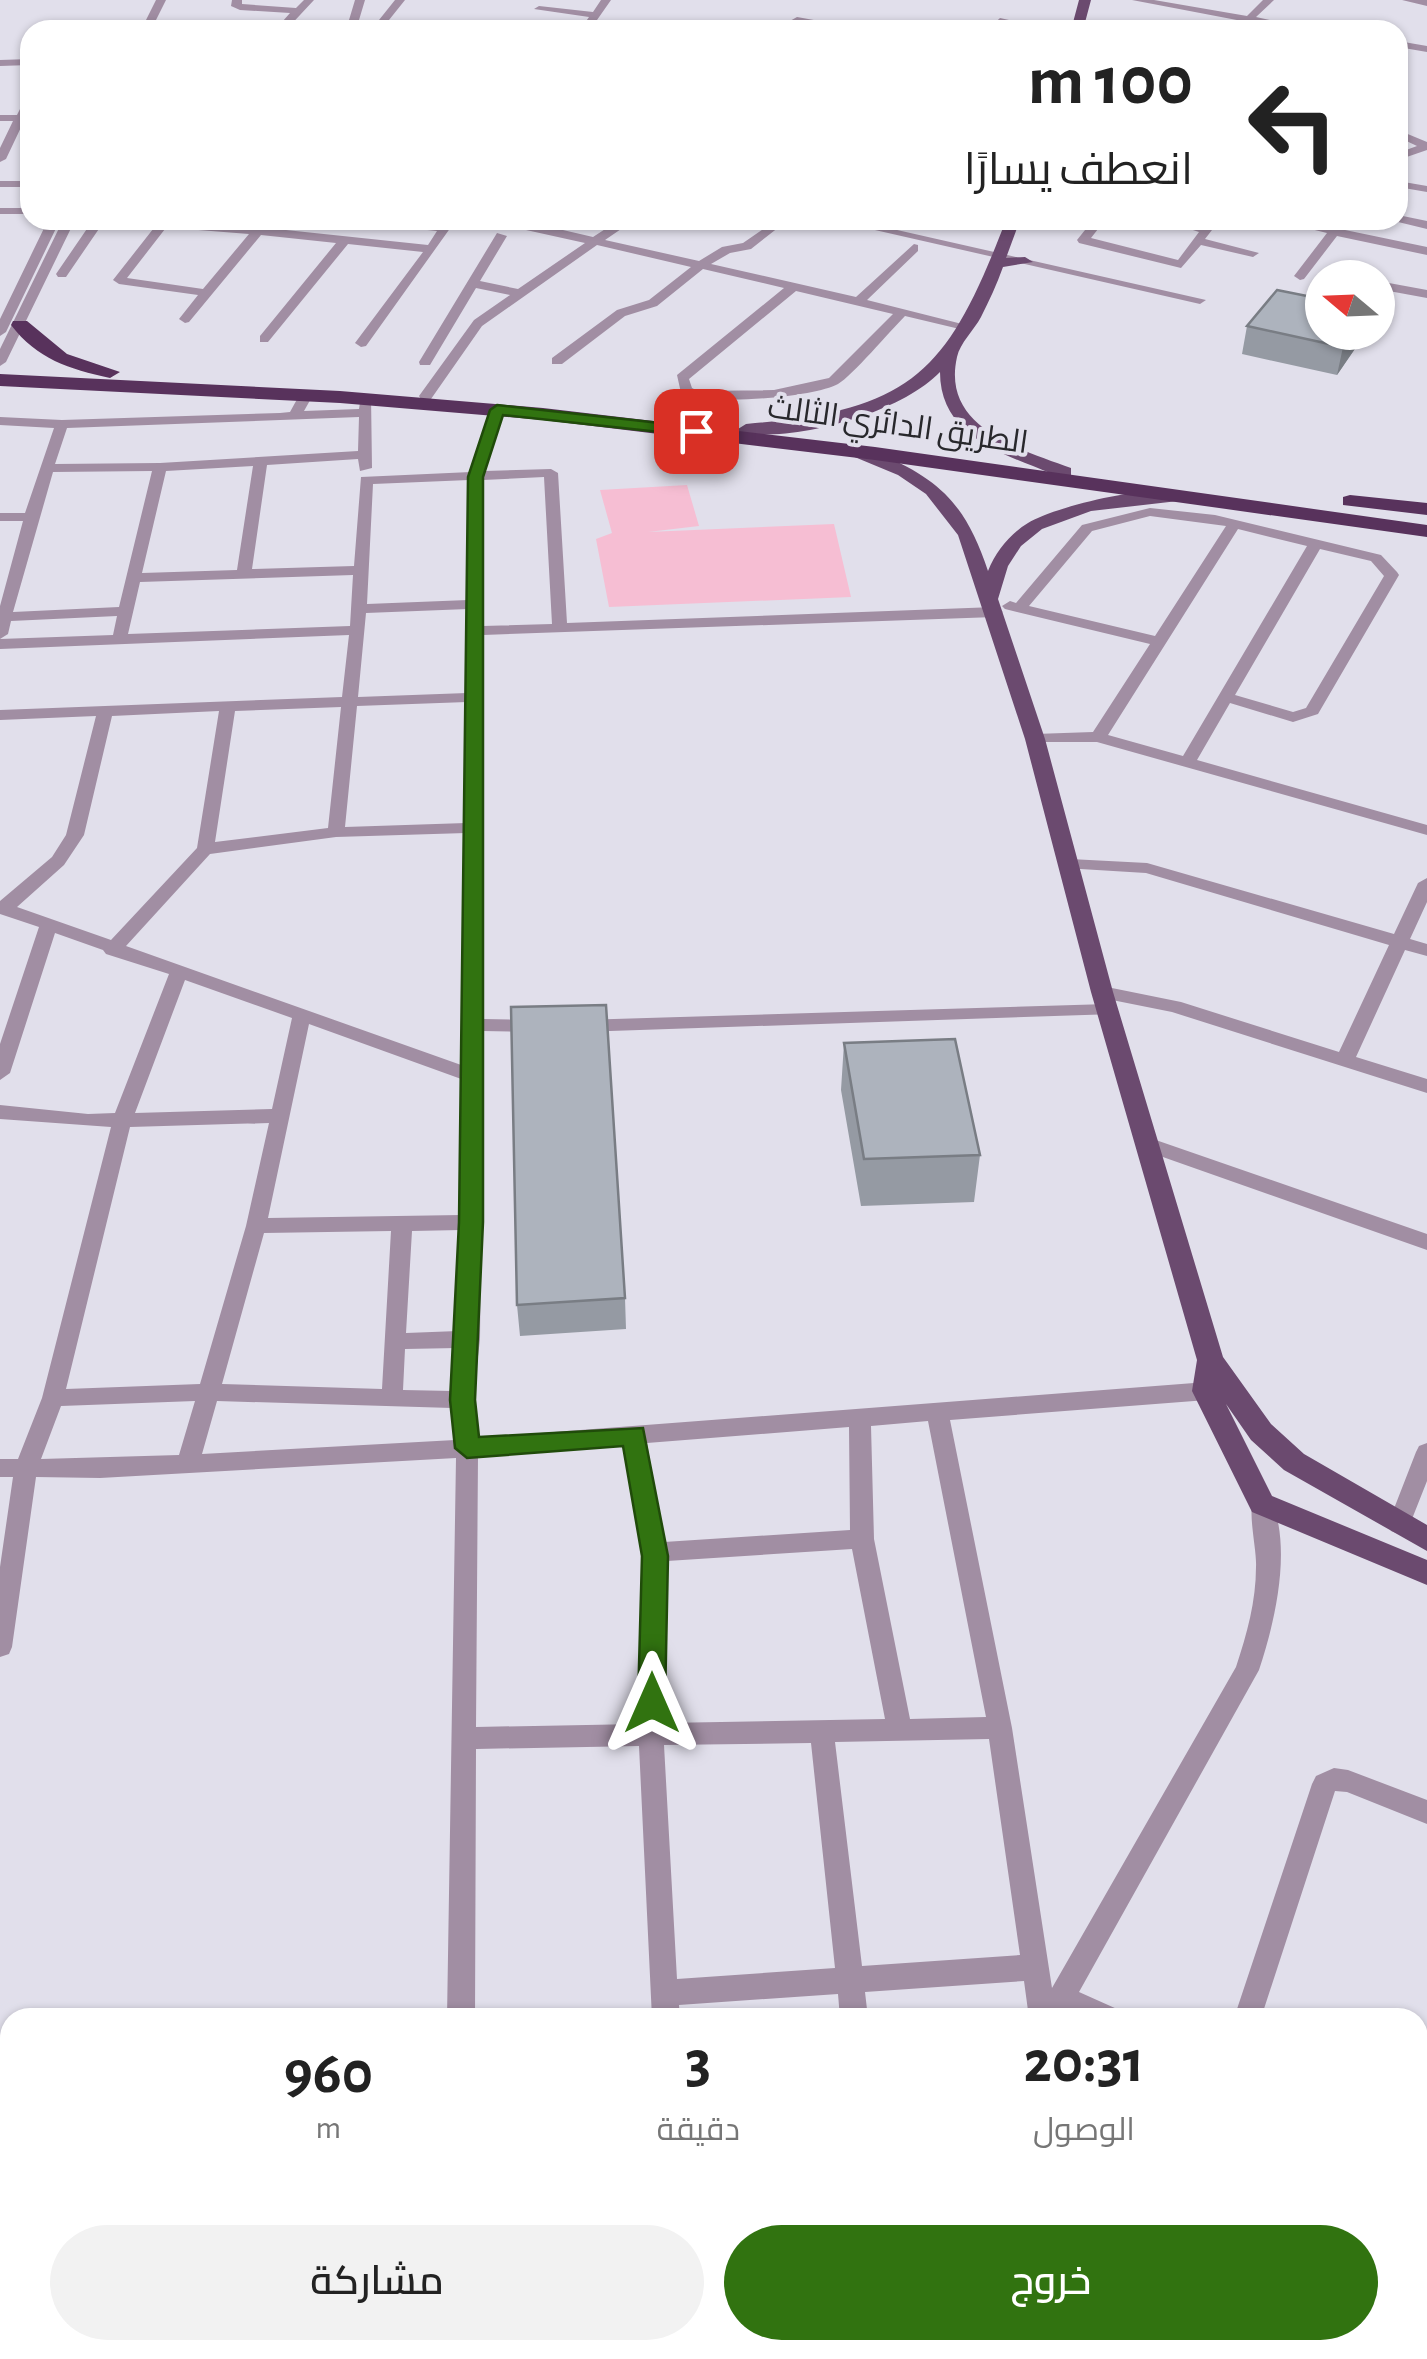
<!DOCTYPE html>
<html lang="ar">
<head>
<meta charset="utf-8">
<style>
  body { margin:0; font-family:"Alegreya Sans",Cairo,sans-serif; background:#f2f2f2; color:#222; direction:rtl; height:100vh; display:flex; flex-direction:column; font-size:38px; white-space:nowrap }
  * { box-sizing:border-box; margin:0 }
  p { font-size:32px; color:#767676 }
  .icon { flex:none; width:55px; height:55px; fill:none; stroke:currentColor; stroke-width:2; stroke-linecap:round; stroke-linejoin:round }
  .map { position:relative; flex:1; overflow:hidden; direction:ltr }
  .side { position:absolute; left:0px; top:2008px; width:1428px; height:352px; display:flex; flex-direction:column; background:#fff; border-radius:30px 30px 0 0; box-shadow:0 2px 8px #0004; direction:rtl }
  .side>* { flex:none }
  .banner { position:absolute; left:20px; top:20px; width:1388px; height:210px; border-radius:30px; box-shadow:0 2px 8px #0004; direction:rtl; background:#fff; color:#222; overflow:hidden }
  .needle { width:65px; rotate:289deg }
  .controls { position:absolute; left:1305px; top:260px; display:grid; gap:20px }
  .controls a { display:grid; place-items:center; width:90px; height:90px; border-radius:50%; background:#fff; box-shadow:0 2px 8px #0004; font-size:50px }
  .pin { position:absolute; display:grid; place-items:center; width:85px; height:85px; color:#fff; margin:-42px; border-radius:20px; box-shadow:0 5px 15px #0006 }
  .me { position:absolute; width:110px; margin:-55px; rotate:0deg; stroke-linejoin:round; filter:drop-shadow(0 0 8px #0008) }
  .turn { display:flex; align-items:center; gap:35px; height:210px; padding:0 50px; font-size:45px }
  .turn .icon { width:130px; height:130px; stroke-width:2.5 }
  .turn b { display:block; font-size:70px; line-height:85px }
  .eta { display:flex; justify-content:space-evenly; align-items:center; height:170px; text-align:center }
  .eta b { font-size:60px; font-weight:600; line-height:70px }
  .action { display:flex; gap:20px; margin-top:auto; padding:20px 50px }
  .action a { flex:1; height:115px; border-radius:60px; background:#317310; color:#fff; font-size:40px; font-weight:600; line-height:115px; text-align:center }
  .action a+a { background:#f2f2f2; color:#222 }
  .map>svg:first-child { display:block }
</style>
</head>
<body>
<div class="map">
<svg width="1427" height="2359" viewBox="0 0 1427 2359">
  <rect width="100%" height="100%" fill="#e1dfeb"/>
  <path fill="#f6bed3" d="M 687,485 L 699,526 L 648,532 L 834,524 L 851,597 L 609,607 L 596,539 L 612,533 L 600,490 Z"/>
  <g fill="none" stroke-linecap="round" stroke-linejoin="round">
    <path fill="#a18ea3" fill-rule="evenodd" d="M 156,0 L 166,0 L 151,30 L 141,30 Z
      M 232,0 L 242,0 L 242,4 L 296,8 L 304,0 L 314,0 L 286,30 L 275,30 L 290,13 L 240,10 L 231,6 Z
      M 355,0 L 365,0 L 356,30 L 346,30 Z
      M 395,0 L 405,0 L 381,30 L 371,30 Z
      M 601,0 L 611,0 L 590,30 L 580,30 L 589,17 L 534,9 L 539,6 L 593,12 Z
      M 1132,0 L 1154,0 L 1247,16 L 1263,0 L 1274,0 L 1256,17 L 1317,30 L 1294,30 L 1251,23 L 1243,28 L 1238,25 L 1242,21 Z
      M 1402,0 L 1427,0 L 1427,6 Z
      M 797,17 L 853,27 L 858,30 L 798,23 L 786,30 L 774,30 Z
      M 1000,18 L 1009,20 L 998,30 L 987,30 Z
      M 1398,41 L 1427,46 L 1427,52 L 1398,47 Z
      M 30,59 L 30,65 L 0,66 L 0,60 Z
      M 30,96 L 30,121 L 24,121 L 6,159 L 0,162 L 0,148 L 13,121 L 0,121 L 0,115 L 17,115 L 26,97 Z
      M 1398,130 L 1427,142 L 1427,150 L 1398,160 L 1398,153 L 1417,146 L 1398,137 Z
      M 0,181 L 30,181 L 30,187 L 0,187 Z
      M 1398,181 L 1427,186 L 1427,192 L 1398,187 Z
      M 0,208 L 30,208 L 30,214 L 0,214 Z
      M 1398,215 L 1427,221 L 1427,229 L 1394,221 Z
      M 48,220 L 60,220 L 6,332 L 0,336 L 0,319 Z
      M 63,220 L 75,220 L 6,362 L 0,366 L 0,349 Z
      M 93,220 L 105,220 L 66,277 L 58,277 L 56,274 Z
      M 173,220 L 255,227 L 262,220 L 274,220 L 267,228 L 428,245 L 437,231 L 369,224 L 363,220 L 441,224 L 444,220 L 456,220 L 366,346 L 361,347 L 355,343 L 423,252 L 348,244 L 268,342 L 260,342 L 260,336 L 336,243 L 261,235 L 189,322 L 185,323 L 179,319 L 198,295 L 119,284 L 113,280 L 157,224 ZM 173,228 L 249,234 L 203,289 L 127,278 L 165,229 Z
      M 507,220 L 520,220 L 593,237 L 616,222 L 644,220 L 624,227 L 605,240 L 699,261 L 722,247 L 743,243 L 775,221 L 781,225 L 779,227 L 751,249 L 730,253 L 711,264 L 856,297 L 914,244 L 918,245 L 918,251 L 867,300 L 974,327 L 968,331 L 905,316 C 890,331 852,376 838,384 C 812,398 707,406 681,393 L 677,375 L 784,288 L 703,269 L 657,306 L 625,316 L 562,364 L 552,364 L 552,358 L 617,310 L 649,300 L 691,267 L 597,245 L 482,326 L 431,399 L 421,399 L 419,396 L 474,320 L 510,295 L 476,288 L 430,365 L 420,365 L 419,362 L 497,233 L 507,236 L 480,281 L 518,289 L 585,243 L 517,228 ZM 796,291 L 893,314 L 829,378 L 774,390 L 698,391 L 692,388 L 689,379 Z
      M 831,220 L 853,220 L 1206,300 L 1200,304 Z
      M 1093,220 L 1105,220 L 1091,238 L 1178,260 L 1199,232 L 1162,220 L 1182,220 L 1210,228 L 1212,230 L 1205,239 L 1259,253 L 1253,257 L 1201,245 L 1181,268 L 1079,243 L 1077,240 Z
      M 1274,220 L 1297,220 L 1427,247 L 1427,255 L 1337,236 L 1304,279 L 1300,280 L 1294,276 L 1327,233 Z
      M 1378,281 L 1427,290 L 1427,298 L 1378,289 Z
      M 306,391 L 313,395 L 304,411 L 359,409 L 361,396 L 371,396 L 372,468 L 360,471 L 358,459 L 267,465 L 252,569 L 354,566 L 361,477 L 471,472 L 490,410 L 497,406 L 504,410 L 485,471 L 551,469 L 558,473 L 567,623 L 995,607 L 1003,612 L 995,617 L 483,635 L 483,1019 L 537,1020 L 546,1026 L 537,1032 L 483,1031 L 480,1339 L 473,1400 L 477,1438 L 1220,1381 L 1228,1384 L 1231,1390 L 1228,1396 L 1220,1399 L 950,1420 L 1012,1728 L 1052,1988 L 1236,1667 C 1247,1634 1256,1601 1256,1567 C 1257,1549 1247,1512 1254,1497 L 1262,1495 L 1270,1497 C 1293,1546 1275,1622 1259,1670 L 1079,1992 L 1117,2009 L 1120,2018 L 1075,2018 L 1066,2014 L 1063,2018 L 1029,2018 L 1024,1981 L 865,1992 L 868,2018 L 840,2018 L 838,1994 L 679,2005 L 680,2018 L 652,2018 L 639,1746 L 476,1749 L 475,2018 L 447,2018 L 456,1458 L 100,1478 L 36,1477 L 12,1647 L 9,1654 L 0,1657 L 0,1567 L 13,1477 L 0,1477 L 0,1459 L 18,1459 L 42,1398 L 111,1127 L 0,1119 L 0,1105 L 88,1114 L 115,1113 L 169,974 L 106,954 L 103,950 L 55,933 L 10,1073 L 0,1080 L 0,1044 L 39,927 L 0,914 L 0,901 L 52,857 L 66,835 L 96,716 L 0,720 L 0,710 L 342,697 L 349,635 L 0,649 L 0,639 L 113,635 L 117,616 L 11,621 L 8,634 L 0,639 L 0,606 L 23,521 L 0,521 L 0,513 L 25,513 L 54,428 L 0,425 L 0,417 L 62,420 L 280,413 L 290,412 L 301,392 ZM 359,417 L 358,451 L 160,463 L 55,464 L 67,428 ZM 253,466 L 237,570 L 142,573 L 166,471 ZM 152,471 L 119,607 L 13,612 L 53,472 ZM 544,477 L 552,624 L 483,626 L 483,480 ZM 469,480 L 468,600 L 367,604 L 373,484 ZM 353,575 L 350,626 L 128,634 L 140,582 ZM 468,609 L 467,693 L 358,697 L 366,613 ZM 467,702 L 466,823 L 345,827 L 357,706 ZM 341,707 L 328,828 L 215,842 L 235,711 ZM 219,711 L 197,848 L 111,940 L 17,907 L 64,865 L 84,835 L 112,716 ZM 466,833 L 464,1066 L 126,946 L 210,854 L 336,837 ZM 185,980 L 292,1018 L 272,1109 L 135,1113 ZM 309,1024 L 464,1080 L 461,1215 L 268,1218 ZM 269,1123 L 246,1226 L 200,1384 L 66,1389 L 130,1127 ZM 461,1230 L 458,1331 L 406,1333 L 412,1231 ZM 391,1231 L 382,1389 L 222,1384 L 264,1233 ZM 457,1348 L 452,1391 L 403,1390 L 405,1349 ZM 195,1401 L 179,1455 L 41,1459 L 61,1406 ZM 217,1401 L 452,1408 L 455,1440 L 202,1454 ZM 928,1421 L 986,1717 L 910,1719 L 874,1539 L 871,1426 ZM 849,1427 L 850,1530 L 664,1542 L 647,1443 ZM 625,1445 L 643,1555 L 639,1724 L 476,1727 L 478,1456 ZM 852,1549 L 885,1719 L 664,1723 L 667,1561 ZM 989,1739 L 1020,1955 L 862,1966 L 835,1742 ZM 811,1743 L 835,1968 L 677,1979 L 664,1745 Z
      M 1150,508 L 1215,515 L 1381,555 L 1397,572 L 1399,575 L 1318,714 L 1293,722 L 1230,703 L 1197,760 L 1427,825 L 1427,835 L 1097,742 L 1029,742 L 1027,739 L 1035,734 L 1093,732 L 1150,644 L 1005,609 L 1002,606 L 1010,601 L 1016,603 L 1082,525 ZM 1150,516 L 1226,526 L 1155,636 L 1029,606 L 1092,531 ZM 1238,529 L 1307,546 L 1183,756 L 1108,735 ZM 1320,549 L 1371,561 L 1384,576 L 1306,708 L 1293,712 L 1235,695 Z
      M 1070,859 L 1147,863 L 1394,934 L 1418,883 L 1427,878 L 1427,902 L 1410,939 L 1427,944 L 1427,956 L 1405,950 L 1356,1057 L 1427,1079 L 1427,1093 L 1172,1012 L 1102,998 L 1093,992 L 1102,986 L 1181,1002 L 1339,1052 L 1389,945 L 1146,873 L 1064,868 L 1061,864 Z
      M 1108,1004 L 1117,1010 L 1115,1014 L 581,1032 L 572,1026 L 581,1020 Z
      M 1150,1138 L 1427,1234 L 1427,1250 L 1143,1150 L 1140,1145 L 1143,1140 Z
      M 1427,1443 L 1427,1481 L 1410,1524 L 1407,1531 L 1399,1534 L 1391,1531 L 1388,1524 L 1416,1452 L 1419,1446 Z
      M 1334,1768 L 1348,1770 L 1427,1800 L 1427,1824 L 1347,1792 L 1335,1791 L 1261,2018 L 1234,2018 L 1312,1784 L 1316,1776 Z
      M 10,2048 L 10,2092 L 0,2096 L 0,2053 Z
      M 1427,2066 L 1427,2120 L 1418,2124 L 1418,2070 Z
      M 441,2350 L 515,2350 L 511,2359 L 440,2359 Z
      M 719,2350 L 749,2350 L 750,2359 L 720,2359 Z
      M 838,2350 L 868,2350 L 870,2359 L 840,2359 Z
      M 1102,2350 L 1132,2350 L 1135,2359 L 1105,2359 Z
      M 1327,2350 L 1357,2350 L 1354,2359 L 1324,2359 Z"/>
    <path fill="#6b4a6f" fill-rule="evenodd" d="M 1079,0 L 1091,0 L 1083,30 L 1071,30 Z
      M 1006,220 L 1020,220 L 1006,258 L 1025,257 L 1033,262 L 1003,267 C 997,284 989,301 981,317 C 974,330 960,343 957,357 C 941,428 1020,449 1071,468 L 1071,476 C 1058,478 1046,471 1033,466 C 988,449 940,428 940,372 C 901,413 796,442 740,433 L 738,429 L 746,424 C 913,410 947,374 1006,220 Z
      M 845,445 C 858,443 870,450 882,455 C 943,481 967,508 988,571 C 996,551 1010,534 1028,523 C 1053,507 1164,479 1187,496 L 1178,501 L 1091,511 L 1042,529 L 1021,546 L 1008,566 L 998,599 L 1045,739 L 1113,992 L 1223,1357 L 1271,1424 L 1304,1454 L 1427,1525 L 1427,1551 L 1284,1470 L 1251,1440 L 1226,1404 L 1272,1496 L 1427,1560 L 1427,1585 L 1252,1512 L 1192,1391 L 1197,1360 L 1091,992 L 1025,739 L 958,535 L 926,494 L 898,475 L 845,453 Z"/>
    <path fill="#58325c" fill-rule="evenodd" d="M 13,321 L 27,321 L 67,354 L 120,372 L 110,378 C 69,369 37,359 11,325 Z
      M 0,374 L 340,391 L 543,408 L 875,447 L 1427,525 L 1427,537 L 875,460 L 543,420 L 340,403 L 0,386 Z
      M 1350,495 L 1427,503 L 1427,515 L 1343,505 L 1343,497 Z"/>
  </g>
  <path fill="#959aa3" d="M 1247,326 L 1363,337 L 1337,375 L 1242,354 Z
    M 844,1043 L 980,1155 L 974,1202 L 861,1206 L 841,1090 Z
    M 625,1298 L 626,1329 L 520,1336 L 517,1305 Z"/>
  <path fill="#797d84" d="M 1352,332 L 1363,332 L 1363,337 L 1337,375 L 1343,347 Z"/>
  <path fill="#adb3bd" stroke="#797d84" stroke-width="2.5" d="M 1277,290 L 1322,299 L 1322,332 L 1352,332 L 1343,347 L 1247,326 Z
    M 606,1005 L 625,1298 L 517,1305 L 511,1007 Z
    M 955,1039 L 980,1155 L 864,1159 L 844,1043 Z"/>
  <path fill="#317310" stroke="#204b0a" stroke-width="2.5" d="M 497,405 L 696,427 L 704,431 L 696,436 L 503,415 L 483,477 L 483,1222 L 475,1400 L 479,1437 L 643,1428 L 668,1556 L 665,1703 L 661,1712 L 652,1716 L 642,1712 L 638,1703 L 642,1556 L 623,1446 L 467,1458 L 455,1448 L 450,1400 L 459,1222 L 468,477 L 490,410 Z"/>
  <g text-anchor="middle" stroke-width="8" stroke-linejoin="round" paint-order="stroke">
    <g font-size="32" fill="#28282c" stroke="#e1dfeb">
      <text transform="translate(898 424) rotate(8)" y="11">الطريق الدائري الثالث</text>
    </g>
  </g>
</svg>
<div class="controls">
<a><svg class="needle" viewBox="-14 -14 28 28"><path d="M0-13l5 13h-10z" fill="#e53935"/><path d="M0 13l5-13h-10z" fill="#767676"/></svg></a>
</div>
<div class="pin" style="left:696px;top:431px;background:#d93025"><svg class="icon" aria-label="arrive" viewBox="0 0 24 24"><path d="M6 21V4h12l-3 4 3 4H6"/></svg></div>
<svg class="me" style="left:652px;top:1703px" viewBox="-20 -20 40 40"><path d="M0-17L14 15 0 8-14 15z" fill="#317310" stroke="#fff" stroke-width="4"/></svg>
<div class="banner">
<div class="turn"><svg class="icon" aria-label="left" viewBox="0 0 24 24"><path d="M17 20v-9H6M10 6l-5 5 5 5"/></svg><div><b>100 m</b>انعطف يسارًا</div></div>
</div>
<section class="side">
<div class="eta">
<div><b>20:31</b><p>الوصول</p></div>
<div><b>3</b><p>دقيقة</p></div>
<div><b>960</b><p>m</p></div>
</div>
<div class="action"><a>خروج</a><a>مشاركة</a></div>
</section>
</div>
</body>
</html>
